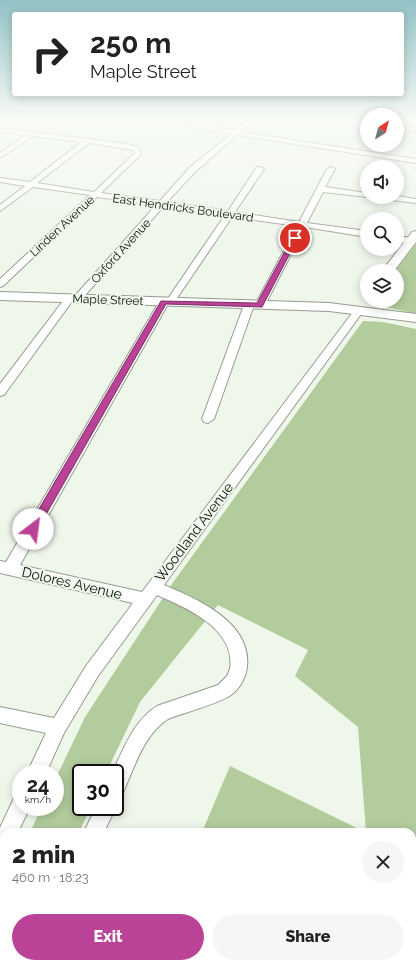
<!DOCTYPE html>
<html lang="en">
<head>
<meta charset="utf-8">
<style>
  body { margin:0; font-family:Raleway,sans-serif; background:#f6f6f6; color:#222; height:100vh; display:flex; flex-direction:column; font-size:15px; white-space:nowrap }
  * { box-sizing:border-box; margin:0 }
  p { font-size:13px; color:#767676 }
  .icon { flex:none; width:22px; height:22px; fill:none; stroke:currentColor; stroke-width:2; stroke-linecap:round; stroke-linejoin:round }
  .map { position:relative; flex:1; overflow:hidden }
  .side { position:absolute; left:0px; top:828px; width:416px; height:140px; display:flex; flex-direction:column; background:#fff; border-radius:12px 12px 0 0; box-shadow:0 2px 10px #0003 }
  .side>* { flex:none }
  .guide { position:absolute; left:12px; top:12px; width:392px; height:84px; border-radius:4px; box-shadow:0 2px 10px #0003; background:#fff; color:#222; overflow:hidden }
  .needle { width:26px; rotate:36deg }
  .tools { position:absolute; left:360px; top:108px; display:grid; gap:8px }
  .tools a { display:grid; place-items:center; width:44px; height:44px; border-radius:50%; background:#fff; box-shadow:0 2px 10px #0003; font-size:20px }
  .speed { position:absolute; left:12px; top:764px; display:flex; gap:8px; font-size:20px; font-weight:700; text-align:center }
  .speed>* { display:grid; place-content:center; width:52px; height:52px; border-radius:50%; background:#fff; box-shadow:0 2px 10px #0003; line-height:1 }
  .speed small { font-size:10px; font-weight:400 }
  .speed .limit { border:2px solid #111; border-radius:6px; background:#fff; color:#111 }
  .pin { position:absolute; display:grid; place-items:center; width:34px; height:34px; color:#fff; margin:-17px; border:2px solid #fff; border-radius:50%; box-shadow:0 1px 4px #0007 }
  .me { position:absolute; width:44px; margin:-22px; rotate:30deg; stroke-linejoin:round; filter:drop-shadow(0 0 3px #0008) }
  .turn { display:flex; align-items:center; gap:14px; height:84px; padding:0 12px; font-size:18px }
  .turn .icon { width:52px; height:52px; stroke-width:2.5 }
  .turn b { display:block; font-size:28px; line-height:34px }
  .round { display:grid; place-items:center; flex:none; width:42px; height:42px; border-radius:21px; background:#f6f6f6 }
  .head { display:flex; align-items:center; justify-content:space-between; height:68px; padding:0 12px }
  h1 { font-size:24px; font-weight:800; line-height:30px }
  .button { display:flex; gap:8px; margin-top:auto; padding:8px 12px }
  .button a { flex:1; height:46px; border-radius:24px; background:#bb4397; color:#fff; font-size:16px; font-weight:800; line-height:46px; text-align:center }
  .button a+a { background:#f6f6f6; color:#222 }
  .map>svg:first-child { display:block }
</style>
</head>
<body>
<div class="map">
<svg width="416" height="968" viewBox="0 0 416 968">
  <rect width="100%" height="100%" fill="#eff6ea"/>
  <path fill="#b2cc9d" d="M 416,244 L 416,314 L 370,303 L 372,301 L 397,301 L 397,271 L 395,271 Z
    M 363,321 L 383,322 L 416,329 L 416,898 L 412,896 L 412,832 L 366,832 L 358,727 L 295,676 L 308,650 L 218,605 L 140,702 L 106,773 L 81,773 L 81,807 L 91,807 L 79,832 L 30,832 L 42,807 L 55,807 L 55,780 L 85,717 L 174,581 Z
    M 230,766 L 365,832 L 202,832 Z
    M 4,886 L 4,964 L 47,964 L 47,968 L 0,968 L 0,895 Z
    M 285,964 L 351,964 L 350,968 L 289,968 Z"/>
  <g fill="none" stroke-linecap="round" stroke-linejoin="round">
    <g stroke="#959c91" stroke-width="2">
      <path id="street" d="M 153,120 L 168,120 L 235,130 L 247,120 L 254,120 L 241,132 L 416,159 L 416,163 L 237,135 L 195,172 L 167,202 L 228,211 L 257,167 L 260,167 L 264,169 L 235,212 L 299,222 L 327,169 L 331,167 L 335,169 L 325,187 L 367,193 L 368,197 L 323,192 L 307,223 L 367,231 L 367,237 L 305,227 L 265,305 L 260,308 L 255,305 L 297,226 L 232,217 L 173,304 L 168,304 L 20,565 L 142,592 L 356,308 L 359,307 L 364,310 L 164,585 C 197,599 252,622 247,667 C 246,678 239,689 231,695 C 220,703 183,713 168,719 C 143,735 134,769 122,795 L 115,797 L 115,773 L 112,773 C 124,749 133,721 157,706 L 218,685 L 227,676 L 230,669 C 236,629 187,608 157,595 L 98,676 L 64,733 L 46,773 L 27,773 L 46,733 L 0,723 L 0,707 L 54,718 L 86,666 L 133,603 L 0,573 L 0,561 L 6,562 L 159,302 L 161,300 L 167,300 L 225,215 L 164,206 L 80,301 L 73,300 L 4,395 L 0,396 L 0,384 L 66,297 L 73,298 L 156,205 L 97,197 L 3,286 L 0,287 L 0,279 L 90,195 L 33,187 L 0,211 L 0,205 L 25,186 L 0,182 L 0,178 L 30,182 L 81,142 L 33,136 L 0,158 L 0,153 L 26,135 L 0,132 L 0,128 L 128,144 L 139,148 L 141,154 L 101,193 L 160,201 L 189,168 L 231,134 ZM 89,143 L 134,150 L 135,153 L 94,192 L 37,183 Z
        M 342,120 L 367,121 L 367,125 L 345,122 Z
        M 397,125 L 416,128 L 416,132 L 397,129 Z
        M 397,196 L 416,199 L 416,203 L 383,199 L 379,197 Z
        M 397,236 L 411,238 L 415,241 L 411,244 L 397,242 Z
        M 249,302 L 254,305 L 214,419 L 208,423 L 204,422 L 202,419 L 244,305 Z
        M 21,796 L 21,807 L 30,807 L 18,832 L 4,832 L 4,857 L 0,859 L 0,828 L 14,798 Z
        M 115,806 L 116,807 L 104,832 L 84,832 L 96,807 Z
        M 58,964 L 80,964 L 82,968 L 60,968 Z"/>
    </g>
    <g stroke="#959c91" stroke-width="2">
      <path id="secondary" d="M 416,231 L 416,242 L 394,271 L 382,271 L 412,232 Z
        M 0,292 L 329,303 L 416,314 L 416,322 L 329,311 L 0,300 Z"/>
    </g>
    <use href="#street" fill="#fff" fill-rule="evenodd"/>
    <use href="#secondary" fill="#fff" fill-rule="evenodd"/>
  </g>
  <linearGradient id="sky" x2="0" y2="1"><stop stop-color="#92c2c5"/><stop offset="0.47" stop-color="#f8fbf6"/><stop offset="1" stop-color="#f8fbf6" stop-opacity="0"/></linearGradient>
  <rect width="416" height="256" fill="url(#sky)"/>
  <path fill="#bb4397" stroke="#7a2c62" d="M 295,236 L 298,238 L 262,307 L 166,304 L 36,532 L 29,532 L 28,529 L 29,526 L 161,301 L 257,303 L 292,238 Z"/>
  <g text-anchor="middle" stroke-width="4" stroke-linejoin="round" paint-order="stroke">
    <g font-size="12" fill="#11130f" stroke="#eff6ea">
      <text transform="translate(183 208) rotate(8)" y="4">East Hendricks Boulevard</text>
      <text transform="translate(62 226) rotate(-43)" y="4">Linden Avenue</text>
      <text transform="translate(121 251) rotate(-48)" y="4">Oxford Avenue</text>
      <text transform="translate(108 300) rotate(2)" y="4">Maple Street</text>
    </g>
    <g font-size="14" fill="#11130f" stroke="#eff6ea">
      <text transform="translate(194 532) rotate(-53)" y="5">Woodland Avenue</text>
      <text transform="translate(72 583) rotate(13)" y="5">Dolores Avenue</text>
    </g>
  </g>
</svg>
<div class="tools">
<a><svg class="needle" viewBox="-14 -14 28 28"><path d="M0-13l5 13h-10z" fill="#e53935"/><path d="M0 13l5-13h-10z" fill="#767676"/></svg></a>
<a><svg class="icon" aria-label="sound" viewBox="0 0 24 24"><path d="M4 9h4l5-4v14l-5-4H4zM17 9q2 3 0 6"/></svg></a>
<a><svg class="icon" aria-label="search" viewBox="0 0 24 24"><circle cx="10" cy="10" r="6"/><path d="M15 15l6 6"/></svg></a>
<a><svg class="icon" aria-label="layers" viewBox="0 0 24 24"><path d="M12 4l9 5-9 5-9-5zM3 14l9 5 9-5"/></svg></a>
</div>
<div class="speed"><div>24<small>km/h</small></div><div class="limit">30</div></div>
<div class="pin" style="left:295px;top:238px;background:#d93025"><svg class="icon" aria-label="arrive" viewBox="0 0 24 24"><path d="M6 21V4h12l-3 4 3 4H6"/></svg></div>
<svg class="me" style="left:33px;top:529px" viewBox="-20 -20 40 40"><circle r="19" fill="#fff"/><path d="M0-13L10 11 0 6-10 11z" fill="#bb4397"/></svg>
<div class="guide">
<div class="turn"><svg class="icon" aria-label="right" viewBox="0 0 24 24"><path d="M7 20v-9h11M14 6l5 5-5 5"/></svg><div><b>250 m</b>Maple Street</div></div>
</div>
<section class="side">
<div class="head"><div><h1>2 min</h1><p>460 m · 18:23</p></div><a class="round"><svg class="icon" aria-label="close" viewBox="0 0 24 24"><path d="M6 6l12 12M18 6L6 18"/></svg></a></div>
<div class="button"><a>Exit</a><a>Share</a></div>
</section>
</div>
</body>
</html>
